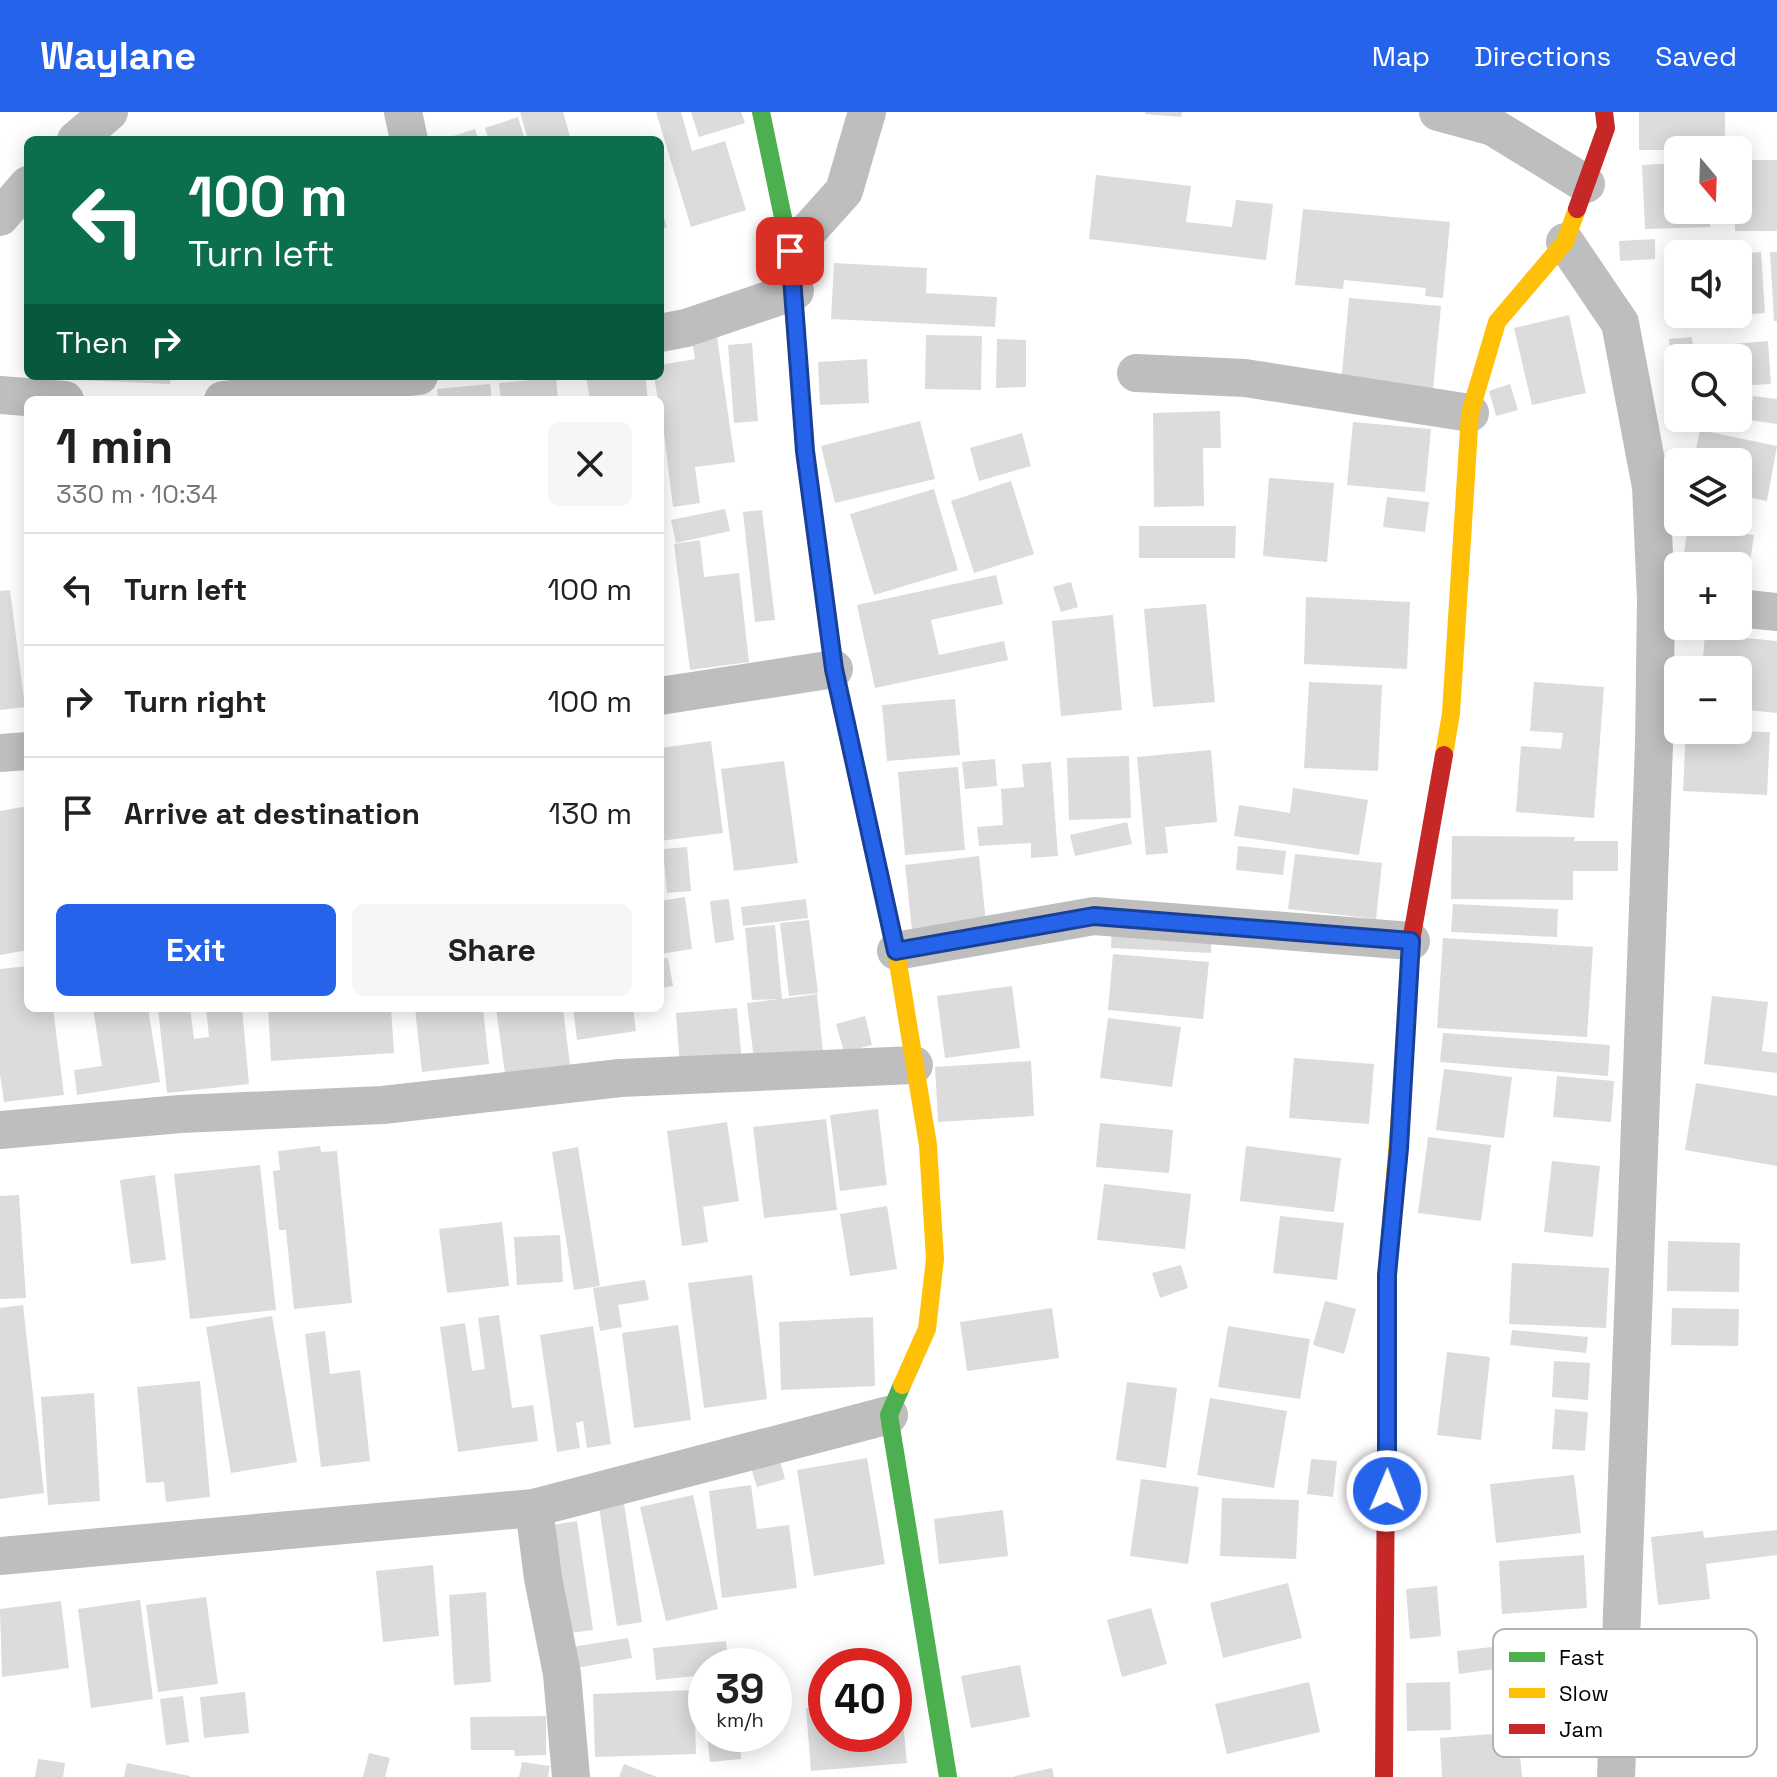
<!DOCTYPE html>
<html lang="en">
<head>
<meta charset="utf-8">
<style>
  body { margin:0; font-family:"Space Grotesk",sans-serif; background:#f6f6f6; color:#202124; height:100vh; display:flex; flex-direction:column; font-size:30px; white-space:nowrap }
  * { box-sizing:border-box; margin:0 }
  p { font-size:26px; color:#757577 }
  .icon { flex:none; width:44px; height:44px; fill:none; stroke:currentColor; stroke-width:2; stroke-linecap:round; stroke-linejoin:round }
  .map { position:relative; flex:1; overflow:hidden }
  .drawer { position:absolute; left:24px; top:284px; width:640px; height:616px; display:flex; flex-direction:column; background:#fff; border-radius:12px; box-shadow:0 4px 20px #0003 }
  .drawer>* { flex:none }
  .hud { position:absolute; left:24px; top:24px; width:640px; height:244px; border-radius:12px; box-shadow:0 4px 20px #0003; background:#0b6e4f; color:#fff; overflow:hidden }
  .needle { width:52px; rotate:161deg }
  .buttons { position:absolute; left:1664px; top:24px; display:grid; gap:16px }
  .buttons a { display:grid; place-items:center; width:88px; height:88px; border-radius:12px; background:#fff; box-shadow:0 4px 20px #0003; font-size:40px }
  .speed { position:absolute; left:688px; top:1536px; display:flex; gap:16px; font-size:40px; font-weight:700; text-align:center }
  .speed>* { display:grid; place-content:center; width:104px; height:104px; border-radius:50%; background:#fff; box-shadow:0 4px 20px #0003; line-height:1 }
  .speed small { font-size:20px; font-weight:400 }
  .speed .limit { border:12px solid #d22; background:#fff; color:#111 }
  .pin { position:absolute; display:grid; place-items:center; width:68px; height:68px; color:#fff; margin:-34px; border-radius:16px; box-shadow:0 4px 12px #0006 }
  .me { position:absolute; width:88px; margin:-44px; rotate:1deg; stroke-linejoin:round; filter:drop-shadow(0 0 6px #0008) }
  .turn { display:flex; align-items:center; gap:28px; height:168px; padding:0 32px; font-size:36px }
  .turn .icon { width:104px; height:104px; stroke-width:2.5 }
  .turn b { display:block; font-size:56px; line-height:68px }
  .then { display:flex; align-items:center; height:76px; padding:0 32px; background:#0003; gap:16px; font-size:30px }
  .round { display:grid; place-items:center; flex:none; width:84px; height:84px; border-radius:12px; background:#f6f6f6 }
  .overview { display:flex; align-items:center; justify-content:space-between; height:136px; padding:0 32px }
  h1 { font-size:48px; font-weight:700; line-height:60px }
  .button { display:flex; gap:16px; margin-top:auto; padding:16px 32px }
  .button a { flex:1; height:92px; border-radius:12px; background:#2563eb; color:#fff; font-size:32px; font-weight:700; line-height:92px; text-align:center }
  .button a+a { background:#f6f6f6; color:#202124 }
  ul { padding:0; list-style:none }
  li { display:flex; align-items:center; gap:24px; height:112px; padding:0 32px; border-top:2px solid #e0e0e0 }
  li div { flex:1 }
  li b { display:block; font-size:30px }
  li em { font-style:normal }
  header { display:flex; align-items:center; gap:48px; box-sizing:border-box; height:112px; padding:0 40px; background:#2563eb; color:#fff }
  header strong { font-size:38px }
  nav { display:flex; gap:44px; margin-inline-start:auto; font-size:28px }
  .map>svg:first-child { display:block }
</style>
</head>
<body>
<header>
<strong>Waylane</strong>
<nav><a>Map</a><a>Directions</a><a>Saved</a></nav>
</header>
<div class="map">
<svg width="1777" height="1665" viewBox="0 0 1777 1665">
  <rect width="100%" height="100%" fill="#fff"/>
  <path fill="#dcdcdc" d="M 520,0 L 563,0 L 571,28 L 528,28 Z
    M 656,0 L 681,0 L 692,39 L 725,29 L 746,98 L 691,115 Z
    M 691,0 L 741,0 L 745,11 L 699,25 Z
    M 1145,0 L 1182,0 L 1181,5 L 1145,2 Z
    M 1639,0 L 1725,0 L 1725,38 L 1639,38 Z
    M 518,5 L 525,28 L 489,28 L 485,16 Z
    M 475,17 L 479,28 L 444,28 L 444,27 Z
    M 1738,48 L 1777,48 L 1777,119 L 1735,119 L 1735,98 L 1738,98 Z
    M 1678,51 L 1678,98 L 1709,98 L 1710,115 L 1645,117 L 1642,53 Z
    M 1096,63 L 1191,74 L 1186,110 L 1232,115 L 1236,88 L 1273,92 L 1266,148 L 1089,127 Z
    M 660,94 L 667,115 L 660,117 Z
    M 1303,97 L 1450,110 L 1443,186 L 1425,184 L 1426,176 L 1344,168 L 1343,177 L 1295,173 Z
    M 1655,127 L 1655,147 L 1620,149 L 1619,129 Z
    M 1761,140 L 1765,201 L 1738,203 L 1738,142 Z
    M 1770,140 L 1777,140 L 1777,209 L 1774,209 Z
    M 834,151 L 927,156 L 926,181 L 997,185 L 995,215 L 831,207 Z
    M 1349,186 L 1441,194 L 1433,278 L 1341,271 Z
    M 1569,203 L 1586,281 L 1532,293 L 1514,216 Z
    M 926,223 L 982,224 L 981,278 L 925,277 Z
    M 717,225 L 735,350 L 695,355 L 700,391 L 673,395 L 660,288 L 658,288 L 654,264 L 660,264 L 660,253 L 695,247 L 692,228 Z
    M 1692,225 L 1694,246 L 1678,246 L 1678,287 L 1673,287 L 1669,227 Z
    M 997,227 L 1026,228 L 1026,275 L 996,276 Z
    M 1768,229 L 1771,272 L 1738,274 L 1738,246 L 1712,246 L 1711,234 Z
    M 752,231 L 758,309 L 734,311 L 728,233 Z
    M 867,247 L 869,291 L 820,293 L 818,250 Z
    M 80,264 L 171,264 L 170,272 L 80,268 Z
    M 586,264 L 645,264 L 648,288 L 590,288 Z
    M 556,266 L 558,288 L 501,288 L 499,271 Z
    M 490,272 L 492,288 L 438,288 L 437,277 Z
    M 1510,272 L 1518,298 L 1496,304 L 1489,279 Z
    M 1753,284 L 1777,287 L 1777,312 L 1749,308 Z
    M 1220,299 L 1221,336 L 1203,336 L 1204,394 L 1154,395 L 1153,301 Z
    M 920,309 L 935,367 L 835,391 L 821,334 Z
    M 1353,310 L 1431,317 L 1425,380 L 1347,373 Z
    M 1700,318 L 1777,334 L 1767,389 L 1738,383 L 1738,350 L 1693,350 Z
    M 1022,321 L 1031,354 L 979,369 L 970,336 Z
    M 1269,366 L 1334,371 L 1327,450 L 1263,444 Z
    M 1011,369 L 1034,442 L 974,461 L 951,389 Z
    M 934,377 L 958,458 L 874,483 L 850,402 Z
    M 1387,385 L 1429,390 L 1425,420 L 1383,415 Z
    M 725,397 L 730,419 L 676,431 L 671,408 Z
    M 762,398 L 775,508 L 755,510 L 743,400 Z
    M 1139,414 L 1236,414 L 1235,446 L 1139,446 Z
    M 1688,414 L 1754,423 L 1748,464 L 1738,463 L 1738,454 L 1682,454 Z
    M 700,428 L 704,465 L 739,461 L 749,550 L 690,558 L 674,432 Z
    M 996,463 L 1003,492 L 931,508 L 939,543 L 1004,529 L 1008,548 L 875,576 L 857,493 Z
    M 1071,470 L 1078,495 L 1061,500 L 1053,475 Z
    M 10,478 L 25,595 L 0,598 L 0,479 Z
    M 1306,485 L 1410,490 L 1407,557 L 1304,552 Z
    M 1206,492 L 1215,590 L 1153,595 L 1144,497 Z
    M 1113,503 L 1122,598 L 1061,604 L 1052,509 Z
    M 1705,522 L 1777,529 L 1777,601 L 1738,597 L 1738,558 L 1702,558 Z
    M 1309,570 L 1382,573 L 1378,659 L 1304,656 Z
    M 1534,570 L 1604,575 L 1594,706 L 1516,700 L 1521,634 L 1561,637 L 1563,621 L 1530,619 Z
    M 955,587 L 960,643 L 887,649 L 882,593 Z
    M 1686,618 L 1770,620 L 1767,683 L 1683,679 Z
    M 711,629 L 723,721 L 660,729 L 660,636 Z
    M 1211,638 L 1217,710 L 1165,715 L 1168,741 L 1146,743 L 1137,645 Z
    M 1129,644 L 1131,706 L 1069,708 L 1067,646 Z
    M 995,647 L 997,674 L 965,677 L 962,650 Z
    M 784,649 L 798,751 L 734,759 L 721,657 Z
    M 1051,650 L 1058,744 L 1031,746 L 1031,731 L 979,734 L 977,715 L 1003,713 L 1001,677 L 1024,675 L 1022,652 Z
    M 958,655 L 965,738 L 905,743 L 898,660 Z
    M 1293,676 L 1368,688 L 1359,743 L 1234,724 L 1239,693 L 1290,701 Z
    M 28,694 L 28,838 L 0,843 L 0,699 Z
    M 1127,710 L 1132,732 L 1075,744 L 1070,723 Z
    M 1452,724 L 1575,725 L 1574,729 L 1618,729 L 1618,759 L 1573,759 L 1573,788 L 1451,787 Z
    M 1238,734 L 1286,739 L 1283,763 L 1236,758 Z
    M 687,735 L 691,779 L 667,781 L 663,737 Z
    M 1295,742 L 1382,751 L 1376,807 L 1288,797 Z
    M 979,744 L 986,810 L 912,818 L 905,753 Z
    M 685,785 L 692,837 L 660,842 L 660,789 Z
    M 729,787 L 734,828 L 715,831 L 710,789 Z
    M 806,787 L 808,806 L 743,814 L 741,795 Z
    M 1453,792 L 1558,797 L 1557,825 L 1451,820 Z
    M 809,808 L 818,881 L 789,884 L 780,811 Z
    M 1112,812 L 1212,817 L 1211,841 L 1111,836 Z
    M 775,813 L 782,887 L 817,882 L 823,940 L 754,948 L 747,891 L 779,887 L 752,888 L 745,816 Z
    M 1443,826 L 1593,835 L 1587,925 L 1437,916 Z
    M 1113,842 L 1209,850 L 1203,907 L 1108,898 Z
    M 668,846 L 673,874 L 660,876 L 660,847 Z
    M 28,854 L 28,896 L 53,896 L 64,983 L 4,990 L 0,962 L 0,857 Z
    M 1012,874 L 1020,936 L 945,946 L 937,884 Z
    M 1712,884 L 1768,890 L 1762,939 L 1777,941 L 1777,961 L 1704,952 Z
    M 93,896 L 148,896 L 160,970 L 77,983 L 74,958 L 102,954 Z
    M 158,896 L 190,896 L 194,927 L 209,925 L 206,896 L 242,896 L 249,972 L 167,981 Z
    M 268,896 L 391,896 L 394,941 L 271,949 Z
    M 415,896 L 483,896 L 489,952 L 422,960 Z
    M 496,896 L 563,896 L 570,953 L 505,962 Z
    M 573,896 L 633,896 L 636,919 L 577,928 Z
    M 737,896 L 742,950 L 680,955 L 676,901 Z
    M 865,904 L 872,933 L 844,940 L 836,912 Z
    M 1108,906 L 1181,915 L 1172,975 L 1100,966 Z
    M 1443,921 L 1610,933 L 1608,964 L 1440,950 Z
    M 1294,946 L 1374,952 L 1369,1012 L 1289,1006 Z
    M 1031,949 L 1034,1004 L 938,1010 L 935,955 Z
    M 1444,957 L 1512,965 L 1504,1026 L 1436,1018 Z
    M 1557,964 L 1614,969 L 1611,1010 L 1553,1005 Z
    M 1696,971 L 1777,984 L 1777,1054 L 1685,1038 Z
    M 878,997 L 887,1073 L 840,1079 L 830,1003 Z
    M 826,1007 L 837,1098 L 764,1106 L 753,1015 Z
    M 727,1010 L 739,1089 L 703,1095 L 708,1130 L 682,1134 L 667,1019 Z
    M 1100,1011 L 1173,1018 L 1169,1061 L 1096,1055 Z
    M 1428,1025 L 1491,1033 L 1481,1109 L 1418,1101 Z
    M 320,1034 L 321,1040 L 337,1039 L 352,1191 L 294,1197 L 286,1118 L 279,1118 L 273,1059 L 280,1058 L 278,1039 Z
    M 1246,1034 L 1341,1046 L 1334,1100 L 1240,1089 Z
    M 578,1035 L 600,1174 L 574,1178 L 552,1040 Z
    M 1552,1049 L 1600,1054 L 1593,1125 L 1544,1120 Z
    M 260,1053 L 276,1198 L 190,1207 L 174,1062 Z
    M 155,1063 L 166,1148 L 131,1152 L 120,1068 Z
    M 1104,1072 L 1191,1082 L 1185,1137 L 1097,1128 Z
    M 19,1083 L 26,1186 L 0,1187 L 0,1084 Z
    M 887,1094 L 897,1157 L 850,1164 L 840,1102 Z
    M 1280,1104 L 1344,1111 L 1337,1168 L 1273,1161 Z
    M 502,1110 L 509,1174 L 447,1181 L 439,1117 Z
    M 560,1123 L 563,1170 L 517,1173 L 514,1125 Z
    M 1668,1129 L 1740,1131 L 1739,1180 L 1667,1179 Z
    M 1512,1151 L 1609,1156 L 1606,1216 L 1509,1212 Z
    M 1181,1153 L 1188,1176 L 1160,1186 L 1152,1161 Z
    M 752,1163 L 767,1287 L 704,1296 L 688,1171 Z
    M 645,1168 L 649,1188 L 618,1193 L 622,1215 L 600,1219 L 593,1176 Z
    M 1325,1189 L 1356,1197 L 1344,1242 L 1313,1233 Z
    M 23,1193 L 44,1381 L 0,1387 L 0,1196 Z
    M 1052,1196 L 1059,1246 L 967,1259 L 960,1210 Z
    M 1672,1196 L 1739,1197 L 1738,1234 L 1671,1233 Z
    M 499,1203 L 512,1296 L 533,1293 L 538,1329 L 458,1340 L 440,1215 L 465,1211 L 472,1259 L 485,1257 L 478,1206 Z
    M 272,1204 L 297,1350 L 231,1361 L 206,1215 Z
    M 873,1205 L 875,1274 L 781,1278 L 779,1210 Z
    M 678,1213 L 691,1308 L 634,1316 L 622,1221 Z
    M 593,1214 L 611,1332 L 587,1336 L 583,1309 L 576,1311 L 580,1336 L 557,1340 L 540,1223 Z
    M 1228,1214 L 1310,1227 L 1300,1287 L 1218,1275 Z
    M 1512,1218 L 1588,1225 L 1586,1241 L 1510,1233 Z
    M 325,1219 L 330,1262 L 360,1258 L 370,1349 L 321,1355 L 305,1222 Z
    M 1447,1240 L 1490,1245 L 1481,1328 L 1437,1323 Z
    M 1554,1249 L 1590,1251 L 1588,1288 L 1552,1285 Z
    M 200,1269 L 210,1385 L 166,1390 L 164,1370 L 146,1371 L 137,1275 Z
    M 1127,1270 L 1177,1276 L 1166,1356 L 1116,1348 Z
    M 94,1281 L 100,1389 L 48,1393 L 41,1285 Z
    M 1210,1286 L 1287,1299 L 1274,1376 L 1197,1363 Z
    M 1555,1297 L 1588,1300 L 1585,1339 L 1552,1337 Z
    M 779,1345 L 785,1367 L 757,1375 L 750,1353 Z
    M 867,1346 L 885,1452 L 814,1464 L 797,1358 Z
    M 1311,1347 L 1337,1349 L 1333,1385 L 1307,1382 Z
    M 1574,1363 L 1581,1421 L 1496,1431 L 1490,1372 Z
    M 1141,1367 L 1199,1375 L 1188,1452 L 1130,1444 Z
    M 751,1373 L 757,1417 L 789,1413 L 797,1476 L 722,1486 L 709,1379 Z
    M 693,1383 L 718,1497 L 666,1509 L 640,1395 Z
    M 1222,1386 L 1299,1388 L 1296,1447 L 1220,1444 Z
    M 624,1391 L 642,1510 L 617,1514 L 599,1395 Z
    M 1003,1398 L 1008,1444 L 939,1452 L 934,1407 Z
    M 577,1409 L 593,1518 L 562,1522 L 546,1414 Z
    M 1777,1418 L 1777,1443 L 1706,1452 L 1710,1487 L 1658,1493 L 1651,1425 L 1703,1419 L 1704,1426 Z
    M 1584,1443 L 1587,1496 L 1502,1502 L 1499,1449 Z
    M 433,1453 L 439,1524 L 383,1530 L 376,1459 Z
    M 1288,1471 L 1302,1526 L 1223,1546 L 1210,1491 Z
    M 1437,1474 L 1441,1524 L 1410,1527 L 1406,1477 Z
    M 486,1480 L 491,1570 L 454,1573 L 449,1483 Z
    M 206,1485 L 218,1572 L 158,1580 L 146,1493 Z
    M 140,1488 L 153,1587 L 91,1596 L 78,1497 Z
    M 61,1489 L 69,1556 L 2,1565 L 0,1497 Z
    M 1151,1496 L 1167,1552 L 1122,1565 L 1107,1508 Z
    M 628,1526 L 632,1546 L 576,1556 L 572,1535 Z
    M 726,1529 L 729,1554 L 706,1554 L 706,1563 L 656,1568 L 653,1536 Z
    M 1492,1535 L 1495,1557 L 1459,1562 L 1457,1539 Z
    M 1020,1553 L 1030,1605 L 971,1616 L 961,1564 Z
    M 1309,1570 L 1320,1620 L 1227,1642 L 1215,1592 Z
    M 1450,1570 L 1451,1618 L 1407,1619 L 1406,1571 Z
    M 694,1578 L 696,1642 L 595,1645 L 593,1582 Z
    M 245,1580 L 249,1621 L 204,1626 L 200,1585 Z
    M 183,1584 L 189,1630 L 166,1633 L 160,1587 Z
    M 901,1588 L 907,1651 L 811,1659 L 806,1596 L 826,1594 L 826,1622 L 894,1622 L 894,1589 Z
    M 546,1604 L 546,1643 L 515,1644 L 514,1638 L 471,1638 L 470,1605 Z
    M 1518,1620 L 1522,1665 L 1442,1665 L 1440,1626 Z
    M 707,1622 L 739,1622 L 741,1647 L 710,1650 Z
    M 369,1641 L 390,1646 L 385,1665 L 363,1665 Z
    M 38,1647 L 65,1651 L 63,1665 L 35,1665 Z
    M 522,1650 L 550,1654 L 548,1665 L 519,1665 Z
    M 127,1651 L 190,1664 L 190,1665 L 124,1665 Z
    M 624,1652 L 657,1665 L 619,1665 Z
    M 1052,1656 L 1054,1665 L 1015,1665 L 1015,1664 Z"/>
  <g fill="none" stroke-linecap="round" stroke-linejoin="round">
    <path stroke="#bebebe" stroke-width="38" d="M 403,0 L 409,28
      M 1438,0 L 1493,15 L 1586,72
      M 76,28 L 109,0
      M 0,105 L 28,73
      M 1565,130 L 1620,211 L 1651,375 L 1656,487 L 1654,632 L 1616,1665
      M 790,139 L 844,79 L 867,0
      M 660,221 L 686,216 L 795,179
      M 1136,261 L 1245,266 L 1470,301
      M 0,283 L 65,288
      M 223,288 L 419,264
      M 1738,496 L 1777,500
      M 660,584 L 834,557
      M 0,641 L 28,639
      M 896,839 L 1094,804 L 1411,829
      M 0,1018 L 180,1002 L 383,993 L 620,966 L 914,953
      M 534,1396 L 543,1466 L 562,1562 L 571,1665
      M 0,1444 L 534,1396 L 889,1303"/>
    <path stroke="#4caf50" stroke-width="18" d="M 761,0 L 790,139 L 805,339 L 834,557 L 865,698
      M 902,1273 L 889,1303 L 948,1665"/>
    <path stroke="#ffc107" stroke-width="18" d="M 1444,643 L 1451,601 L 1470,301 L 1497,210 L 1565,130 L 1577,97
      M 865,698 L 896,839 L 928,1033 L 935,1147 L 927,1217 L 902,1273
      M 1386,1338 L 1387,1163 L 1403,965"/>
    <path stroke="#c62828" stroke-width="18" d="M 1577,97 L 1606,16 L 1604,0
      M 1403,965 L 1411,829 L 1444,643
      M 1384,1665 L 1386,1338"/>
  </g>
  <g fill="none" stroke-linecap="round" stroke-linejoin="round">
    <g stroke="#184099" stroke-width="20">
      <path id="route" d="M 790,139 L 805,339 L 834,557 L 896,839 L 1094,804 L 1411,829 L 1399,1036 L 1387,1163 L 1387,1379"/>
    </g>
    <use href="#route" stroke="#2563eb" stroke-width="14"/>
  </g>
  <rect x="1493" y="1517" width="264" height="128" rx="12" fill="#fff" stroke="#b2b2b2" stroke-width="2"/>
  <rect x="1509" y="1540" width="36" height="10" fill="#4caf50"/>
  <rect x="1509" y="1576" width="36" height="10" fill="#ffc107"/>
  <rect x="1509" y="1612" width="36" height="10" fill="#c62828"/>
  <g font-size="22" fill="#000">
    <text x="1559" y="1553">Fast</text>
    <text x="1559" y="1589">Slow</text>
    <text x="1559" y="1625">Jam</text>
  </g>
</svg>
<div class="buttons">
<a><svg class="needle" viewBox="-14 -14 28 28"><path d="M0-13l5 13h-10z" fill="#e53935"/><path d="M0 13l5-13h-10z" fill="#757577"/></svg></a>
<a><svg class="icon" aria-label="sound" viewBox="0 0 24 24"><path d="M4 9h4l5-4v14l-5-4H4zM17 9q2 3 0 6"/></svg></a>
<a><svg class="icon" aria-label="search" viewBox="0 0 24 24"><circle cx="10" cy="10" r="6"/><path d="M15 15l6 6"/></svg></a>
<a><svg class="icon" aria-label="layers" viewBox="0 0 24 24"><path d="M12 4l9 5-9 5-9-5zM3 14l9 5 9-5"/></svg></a>
<a>+</a>
<a>−</a>
</div>
<div class="speed"><div>39<small>km/h</small></div><div class="limit">40</div></div>
<div class="pin" style="left:790px;top:139px;background:#d93025"><svg class="icon" aria-label="arrive" viewBox="0 0 24 24"><path d="M6 21V4h12l-3 4 3 4H6"/></svg></div>
<svg class="me" style="left:1387px;top:1379px" viewBox="-20 -20 40 40"><circle r="17" fill="#2563eb" stroke="#fff" stroke-width="3"/><path d="M0-11L8 9 0 5-8 9z" fill="#fff"/></svg>
<div class="hud">
<div class="turn"><svg class="icon" aria-label="left" viewBox="0 0 24 24"><path d="M17 20v-9H6M10 6l-5 5 5 5"/></svg><div><b>100 m</b>Turn left</div></div>
<div class="then">Then<svg class="icon" aria-label="right" viewBox="0 0 24 24"><path d="M7 20v-9h11M14 6l5 5-5 5"/></svg></div>
</div>
<section class="drawer">
<div class="overview"><div><h1>1 min</h1><p>330 m · 10:34</p></div><a class="round"><svg class="icon" aria-label="close" viewBox="0 0 24 24"><path d="M6 6l12 12M18 6L6 18"/></svg></a></div>
<ul>
<li><svg class="icon" aria-label="left" viewBox="0 0 24 24"><path d="M17 20v-9H6M10 6l-5 5 5 5"/></svg><div><b>Turn left</b></div><em>100 m</em></li>
<li><svg class="icon" aria-label="right" viewBox="0 0 24 24"><path d="M7 20v-9h11M14 6l5 5-5 5"/></svg><div><b>Turn right</b></div><em>100 m</em></li>
<li><svg class="icon" aria-label="arrive" viewBox="0 0 24 24"><path d="M6 21V4h12l-3 4 3 4H6"/></svg><div><b>Arrive at destination</b></div><em>130 m</em></li>
</ul>
<div class="button"><a>Exit</a><a>Share</a></div>
</section>
</div>
</body>
</html>
